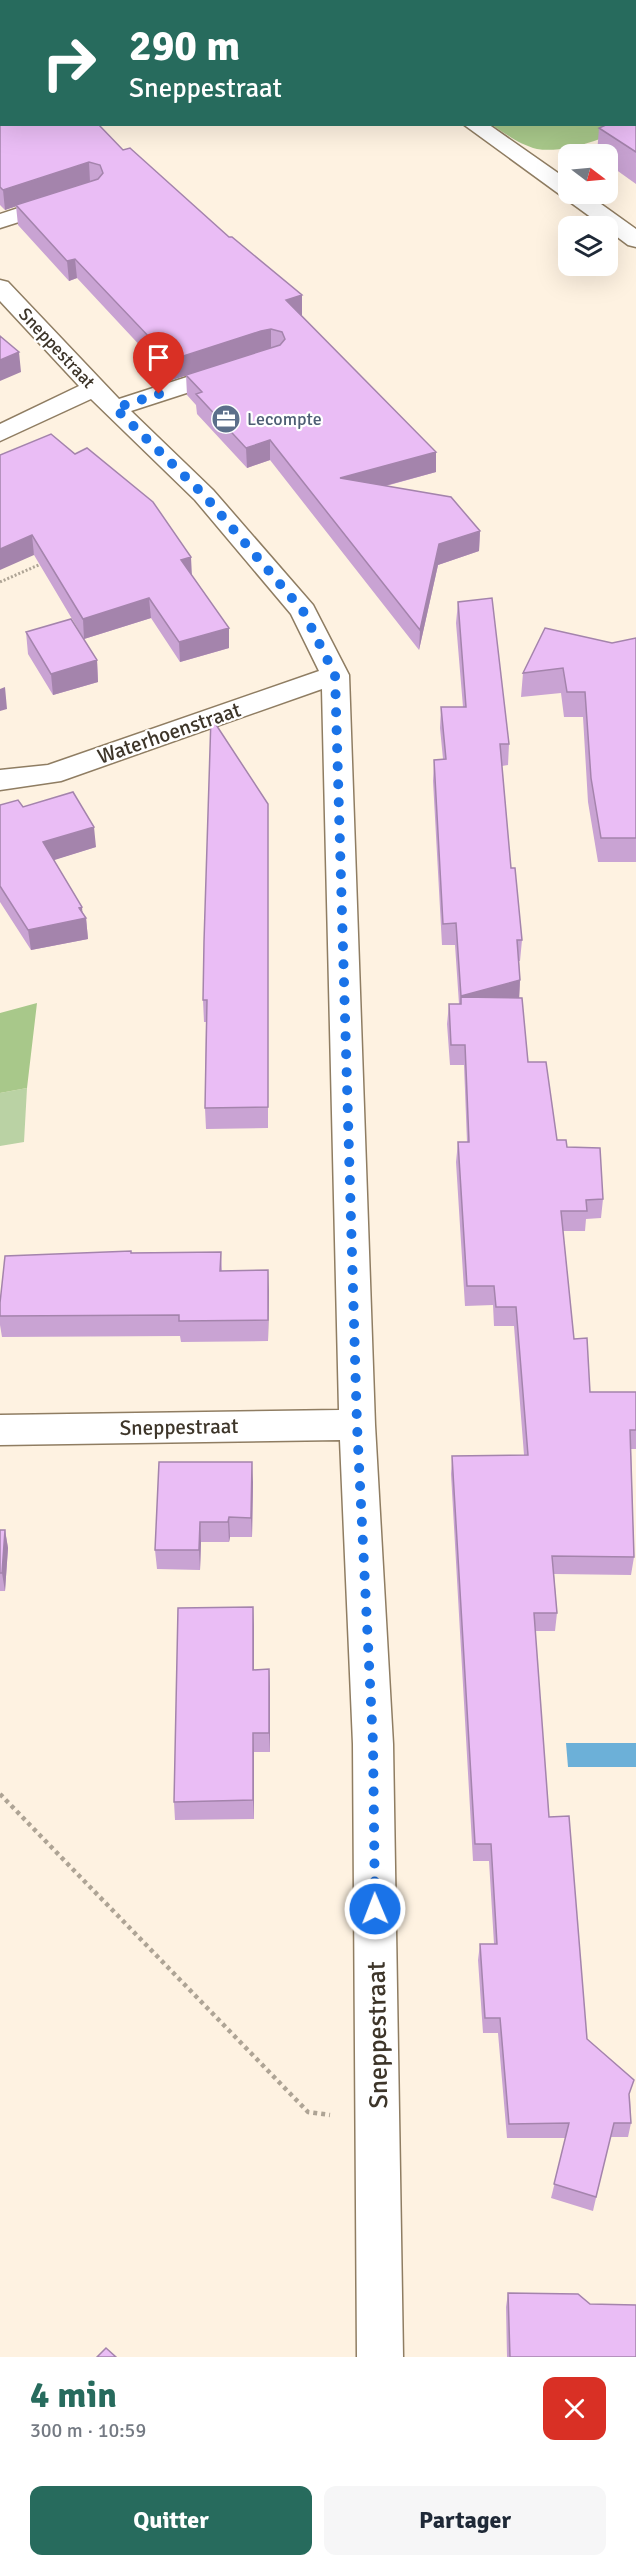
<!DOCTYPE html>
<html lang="fr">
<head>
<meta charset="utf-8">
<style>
  body { margin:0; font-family:Signika,sans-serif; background:#f6f6f7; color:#1f2937; height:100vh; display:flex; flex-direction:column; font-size:22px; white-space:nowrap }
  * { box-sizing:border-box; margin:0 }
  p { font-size:20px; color:#747a83 }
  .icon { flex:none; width:33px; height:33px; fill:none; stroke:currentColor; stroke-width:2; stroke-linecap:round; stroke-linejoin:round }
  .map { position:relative; height:2357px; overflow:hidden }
  .sheet { display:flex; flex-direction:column; background:#fff; flex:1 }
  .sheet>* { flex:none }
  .banner { position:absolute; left:0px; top:0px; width:636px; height:126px; box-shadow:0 6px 24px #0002; background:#276b5d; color:#fff; overflow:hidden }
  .needle { width:39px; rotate:106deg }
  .controls { position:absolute; left:558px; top:144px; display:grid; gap:12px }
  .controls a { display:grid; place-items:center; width:60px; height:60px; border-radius:12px; background:#fff; box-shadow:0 6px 24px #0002; font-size:30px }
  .pin { position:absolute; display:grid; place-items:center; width:51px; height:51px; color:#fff; margin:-62px -26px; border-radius:50% 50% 50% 0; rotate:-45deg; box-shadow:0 0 6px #0007 }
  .pin .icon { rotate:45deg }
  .me { position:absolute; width:66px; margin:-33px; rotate:359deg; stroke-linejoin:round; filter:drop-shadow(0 0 4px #0008) }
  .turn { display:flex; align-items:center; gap:21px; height:126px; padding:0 30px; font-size:27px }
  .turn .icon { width:78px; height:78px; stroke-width:2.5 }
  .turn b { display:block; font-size:42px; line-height:51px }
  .round { display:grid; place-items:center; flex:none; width:63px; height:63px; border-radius:12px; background:#f6f6f7 }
  .summary { display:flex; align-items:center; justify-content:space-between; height:102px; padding:0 30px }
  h1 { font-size:36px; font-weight:700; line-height:45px; color:#276b5d }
  .cta { display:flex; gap:12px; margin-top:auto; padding:12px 30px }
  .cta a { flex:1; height:69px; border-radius:12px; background:#276b5d; color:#fff; font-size:24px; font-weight:700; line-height:69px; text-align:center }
  .cta a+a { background:#f6f6f7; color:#1f2937 }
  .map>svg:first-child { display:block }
</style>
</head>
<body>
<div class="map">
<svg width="636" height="2357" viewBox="0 0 636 2357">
  <rect width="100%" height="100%" fill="#fef2e1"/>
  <path fill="#bad2a4" d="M 459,0 L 636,0 L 636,74 L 634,2 L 455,1 Z
    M 27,1088 L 24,1142 L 0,1146 L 0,1093 Z"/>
  <path fill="#a8c88a" d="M 634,74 L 636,126 C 608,136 567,154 537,149 C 520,145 506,134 492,125 L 634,124 Z
    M 37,1003 L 27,1088 L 0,1093 L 0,1013 Z"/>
  <path fill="#6cb0d8" d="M 566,1743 L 636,1743 L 636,1767 L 568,1767 Z"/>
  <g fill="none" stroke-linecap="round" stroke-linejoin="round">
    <path fill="#6cb0d8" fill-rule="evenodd" d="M 0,0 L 6,2 L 2,2 L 2,6 Z
      M 11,0 L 30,0 L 10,2 Z"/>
    <g stroke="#8f7d62" stroke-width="3">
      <path id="minor" d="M 70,0 L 101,0 L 69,2 Z
        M 283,0 L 304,0 L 305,2 L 284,2 Z
        M 0,6 L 2,6 L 2,18 L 0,18 Z
        M 463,124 L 488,124 L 568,180 L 568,194 L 587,194 L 636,229 L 636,247 L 628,245 L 608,230 L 608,226 L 603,226 Z
        M 58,195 L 66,197 L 69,202 L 66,207 L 0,228 L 0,214 Z
        M 0,280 L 8,282 L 119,399 L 221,366 L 230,364 L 239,366 L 242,371 L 239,376 L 131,411 L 213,490 L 313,605 L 349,675 L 375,1425 L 393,1744 L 403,2357 L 357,2357 L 353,1744 L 340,1440 L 0,1445 L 0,1415 L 339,1410 L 322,689 L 61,781 L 0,790 L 0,770 L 48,765 L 319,671 L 291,614 L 195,500 L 91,399 L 0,441 L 0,424 L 79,386 L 0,301 Z"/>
    </g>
    <path stroke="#aea495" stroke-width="3" stroke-dasharray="2 2" stroke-linecap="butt" d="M 0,582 L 43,563"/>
    <path stroke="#aea495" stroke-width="4.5" stroke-dasharray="4 4" stroke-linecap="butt" d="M 0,1794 L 308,2112 L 330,2115"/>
    <use href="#minor" fill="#fff" fill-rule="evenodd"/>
  </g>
  <path fill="#c9a3d3" d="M 0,46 L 2,124 L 123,150 L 229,237 L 302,295 L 302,315 L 301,316 L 436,472 L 386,486 L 480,531 L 479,551 L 438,565 L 419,650 L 270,460 L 247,468 L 197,414 L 196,405 L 187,395 L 186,375 L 262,351 L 172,380 L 77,278 L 69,281 L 18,225 L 16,206 L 5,210 L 0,205 Z
    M 636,114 L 636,184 L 608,164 L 608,154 L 597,154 L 599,128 Z
    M 0,455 L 192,576 L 229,628 L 229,648 L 180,662 L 151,618 L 84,639 L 34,555 Z
    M 458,602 L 509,744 L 508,765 L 502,766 L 511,868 L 522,940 L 520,961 L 519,961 L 520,980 L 519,998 L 528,1062 L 557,1140 L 567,1147 L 603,1199 L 601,1218 L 586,1219 L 585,1231 L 563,1231 L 574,1339 L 590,1392 L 636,1392 L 636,1449 L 631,1449 L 634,1557 L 631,1575 L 554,1574 L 557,1613 L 555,1631 L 535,1631 L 549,1817 L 587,2039 L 630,2098 L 631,2123 L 628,2137 L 610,2137 L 593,2211 L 551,2198 L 566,2138 L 507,2138 L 498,2033 L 483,2033 L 478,1960 L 480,1944 L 494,1944 L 489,1861 L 473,1861 L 451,1474 L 452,1456 L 524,1455 L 514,1326 L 494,1326 L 493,1305 L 465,1306 L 456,1162 L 458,1142 L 467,1142 L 464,1065 L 450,1065 L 447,1024 L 449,1004 L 459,1004 L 455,945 L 442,945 L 433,781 L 434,760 L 443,759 L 440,728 L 441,707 L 463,707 L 456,623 Z
    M 26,632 L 97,660 L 98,682 L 53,695 L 28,654 Z
    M 636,638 L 636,862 L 598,862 L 588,802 L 583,717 L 564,717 L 561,693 L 521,697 L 523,673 L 612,643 Z
    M 268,804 L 268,1128 L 206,1129 L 205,1108 L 206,1022 L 204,1022 L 203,1000 Z
    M 0,805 L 23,807 L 96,847 L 53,860 L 86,918 L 88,939 L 31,950 L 0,902 Z
    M 221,1252 L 222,1271 L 269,1291 L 268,1341 L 181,1342 L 180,1336 L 2,1337 L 0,1325 L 0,1303 L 132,1253 Z
    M 253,1482 L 252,1537 L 230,1537 L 229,1542 L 201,1542 L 200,1570 L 157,1569 L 155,1550 Z
    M 0,1530 L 5,1530 L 8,1548 L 5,1591 L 0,1591 Z
    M 253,1607 L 254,1670 L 269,1669 L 270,1688 L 270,1752 L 254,1752 L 254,1819 L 175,1820 L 174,1802 Z
    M 508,2293 L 590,2304 L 636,2357 L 507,2357 L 506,2307 Z"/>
  <path fill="#a484ac" d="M 89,162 L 90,182 L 5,210 L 3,190 Z
    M 75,259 L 77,278 L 69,281 L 67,261 Z
    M 302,295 L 302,315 L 286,320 L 286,300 Z
    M 271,329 L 271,349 L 262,351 L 172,380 L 171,360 L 261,331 Z
    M 19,352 L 21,372 L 0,381 L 0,360 Z
    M 270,440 L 270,460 L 247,468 L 246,448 Z
    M 436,452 L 436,472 L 340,498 L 340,478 Z
    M 480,531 L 479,551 L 438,565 L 419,650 L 420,630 L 439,544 Z
    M 32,535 L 34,555 L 0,570 L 0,549 Z
    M 191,557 L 192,577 L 181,560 Z
    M 149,598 L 151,618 L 84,639 L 83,619 Z
    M 229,628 L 229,648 L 180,662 L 179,642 Z
    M 97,660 L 98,682 L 53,695 L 51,674 Z
    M 5,687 L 7,709 L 0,711 L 0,689 Z
    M 94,827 L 96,847 L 45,863 L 43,842 Z
    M 82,907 L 83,919 L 86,918 L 88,939 L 31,950 L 28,930 Z
    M 520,980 L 519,1001 L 461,1004 L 461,996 Z
    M 268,1270 L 269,1291 L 268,1341 Z
    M 252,1462 L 253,1482 L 252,1537 L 251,1518 Z
    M 229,1517 L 230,1537 L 229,1542 L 228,1522 Z
    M 200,1522 L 201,1542 L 200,1570 L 199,1550 Z
    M 5,1530 L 8,1548 L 5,1591 L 2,1573 Z
    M 253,1607 L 254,1627 L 254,1689 L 253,1670 Z
    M 269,1669 L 270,1688 L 270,1752 L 269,1733 Z
    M 253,1733 L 254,1752 L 254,1819 L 253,1800 Z"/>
  <path fill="#eabdf5" stroke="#a484ac" stroke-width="1.5" d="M 0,46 L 2,48 L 2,124 L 98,124 L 123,150 L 130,148 L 229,237 L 232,237 L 302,295 L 286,300 L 436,452 L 340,478 L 451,497 L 480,531 L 439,544 L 420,630 L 270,440 L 246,448 L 196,394 L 202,392 L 186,375 L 280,345 L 285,339 L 282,332 L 271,329 L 261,331 L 171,360 L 75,259 L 67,261 L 16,205 L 98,179 L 103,173 L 100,165 L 89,162 L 3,190 L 0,187 Z
    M 636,114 L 636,152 L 599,128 L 608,124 L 634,124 L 634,115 Z
    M 0,336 L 19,352 L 0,360 Z
    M 51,434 L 75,454 L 87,448 L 153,502 L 191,557 L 181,560 L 229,628 L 179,642 L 149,598 L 83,619 L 32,535 L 0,549 L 0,455 Z
    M 492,598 L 509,744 L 500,744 L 511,868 L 515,868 L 522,940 L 517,940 L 520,980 L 461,996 L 456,923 L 443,924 L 434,760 L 446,759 L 441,707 L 466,707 L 458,602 Z
    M 71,619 L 97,660 L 51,674 L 26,632 Z
    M 545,628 L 612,643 L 636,638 L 636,838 L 601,838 L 591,778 L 585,692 L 567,692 L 563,668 L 523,673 Z
    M 211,717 L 268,804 L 268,1107 L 205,1108 L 207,1000 L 203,1000 L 204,942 Z
    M 73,792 L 94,827 L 43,842 L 82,907 L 79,908 L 86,918 L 28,930 L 0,886 L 0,805 L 18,800 L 23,807 Z
    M 461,997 L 522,998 L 528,1062 L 546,1062 L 557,1140 L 566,1140 L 567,1147 L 600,1148 L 603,1199 L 586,1200 L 587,1211 L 561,1211 L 574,1339 L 587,1338 L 590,1392 L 636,1392 L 636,1430 L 630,1430 L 634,1557 L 552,1556 L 557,1613 L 534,1613 L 549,1817 L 569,1816 L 587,2039 L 634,2080 L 629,2094 L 631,2123 L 614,2123 L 596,2197 L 554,2184 L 569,2123 L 509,2124 L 500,2018 L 485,2018 L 480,1944 L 497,1944 L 491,1844 L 475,1844 L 452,1456 L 528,1455 L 516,1307 L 496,1307 L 494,1286 L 467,1286 L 458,1142 L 469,1142 L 465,1045 L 451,1045 L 449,1004 L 461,1004 Z
    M 131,1251 L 131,1253 L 221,1252 L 220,1271 L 268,1270 L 268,1320 L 179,1321 L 179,1315 L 0,1316 L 0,1303 L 5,1256 Z
    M 159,1462 L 252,1462 L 251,1518 L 229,1517 L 228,1522 L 200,1522 L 199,1550 L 155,1550 Z
    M 0,1530 L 5,1530 L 2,1573 L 0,1573 Z
    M 253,1607 L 253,1670 L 269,1669 L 269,1733 L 253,1733 L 253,1800 L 174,1802 L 178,1608 Z
    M 508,2293 L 578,2294 L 590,2304 L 636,2305 L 636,2357 L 510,2357 Z
    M 106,2348 L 116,2357 L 97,2357 Z"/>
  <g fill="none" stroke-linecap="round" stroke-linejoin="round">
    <path stroke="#1a73e8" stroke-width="10" stroke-dasharray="0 18" d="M 159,394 L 115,408 L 204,495 L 303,611 L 335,675 L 357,1425 L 373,1743 L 375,1909"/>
  </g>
  <defs>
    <g id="office-disc" transform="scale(1.5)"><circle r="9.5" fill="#5c6f8a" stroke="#fff"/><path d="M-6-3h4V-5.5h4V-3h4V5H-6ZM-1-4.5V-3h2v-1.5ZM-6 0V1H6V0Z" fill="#fff"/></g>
  </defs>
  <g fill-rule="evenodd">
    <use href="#office-disc" x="226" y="419"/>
  </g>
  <g text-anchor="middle" stroke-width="4.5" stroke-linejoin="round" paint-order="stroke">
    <g font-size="18" fill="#3d3529" stroke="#fff">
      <text transform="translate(57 348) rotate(47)" y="6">Sneppestraat</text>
    </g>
    <g font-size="18" fill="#4e5e75" stroke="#fff" text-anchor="start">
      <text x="247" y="425">Lecompte</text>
    </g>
    <g font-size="21" fill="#3d3529" stroke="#fff">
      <text transform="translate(169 733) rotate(-19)" y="7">Waterhoenstraat</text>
      <text transform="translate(179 1427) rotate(-1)" y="7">Sneppestraat</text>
    </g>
    <g font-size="26" fill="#3d3529" stroke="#fff">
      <text transform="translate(377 2035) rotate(-91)" y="9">Sneppestraat</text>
    </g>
  </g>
</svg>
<div class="controls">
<a><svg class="needle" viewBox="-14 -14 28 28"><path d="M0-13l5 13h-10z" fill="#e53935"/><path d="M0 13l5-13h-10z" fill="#747a83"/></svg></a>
<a><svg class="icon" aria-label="layers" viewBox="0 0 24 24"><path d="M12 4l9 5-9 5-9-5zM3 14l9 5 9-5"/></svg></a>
</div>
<div class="pin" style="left:159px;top:394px;background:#d93025"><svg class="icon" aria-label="arrive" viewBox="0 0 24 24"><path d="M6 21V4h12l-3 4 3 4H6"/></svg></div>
<svg class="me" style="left:375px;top:1909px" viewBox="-20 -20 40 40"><circle r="17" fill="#1a73e8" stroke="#fff" stroke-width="3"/><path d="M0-11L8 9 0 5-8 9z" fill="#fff"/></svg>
<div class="banner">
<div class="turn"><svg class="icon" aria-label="right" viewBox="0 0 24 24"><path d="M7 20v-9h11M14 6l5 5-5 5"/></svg><div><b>290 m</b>Sneppestraat</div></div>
</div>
</div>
<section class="sheet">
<div class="summary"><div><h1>4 min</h1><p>300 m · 10:59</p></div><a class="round" style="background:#d93025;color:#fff"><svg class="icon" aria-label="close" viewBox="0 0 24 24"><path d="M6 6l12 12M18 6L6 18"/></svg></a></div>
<div class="cta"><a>Quitter</a><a>Partager</a></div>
</section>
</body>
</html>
